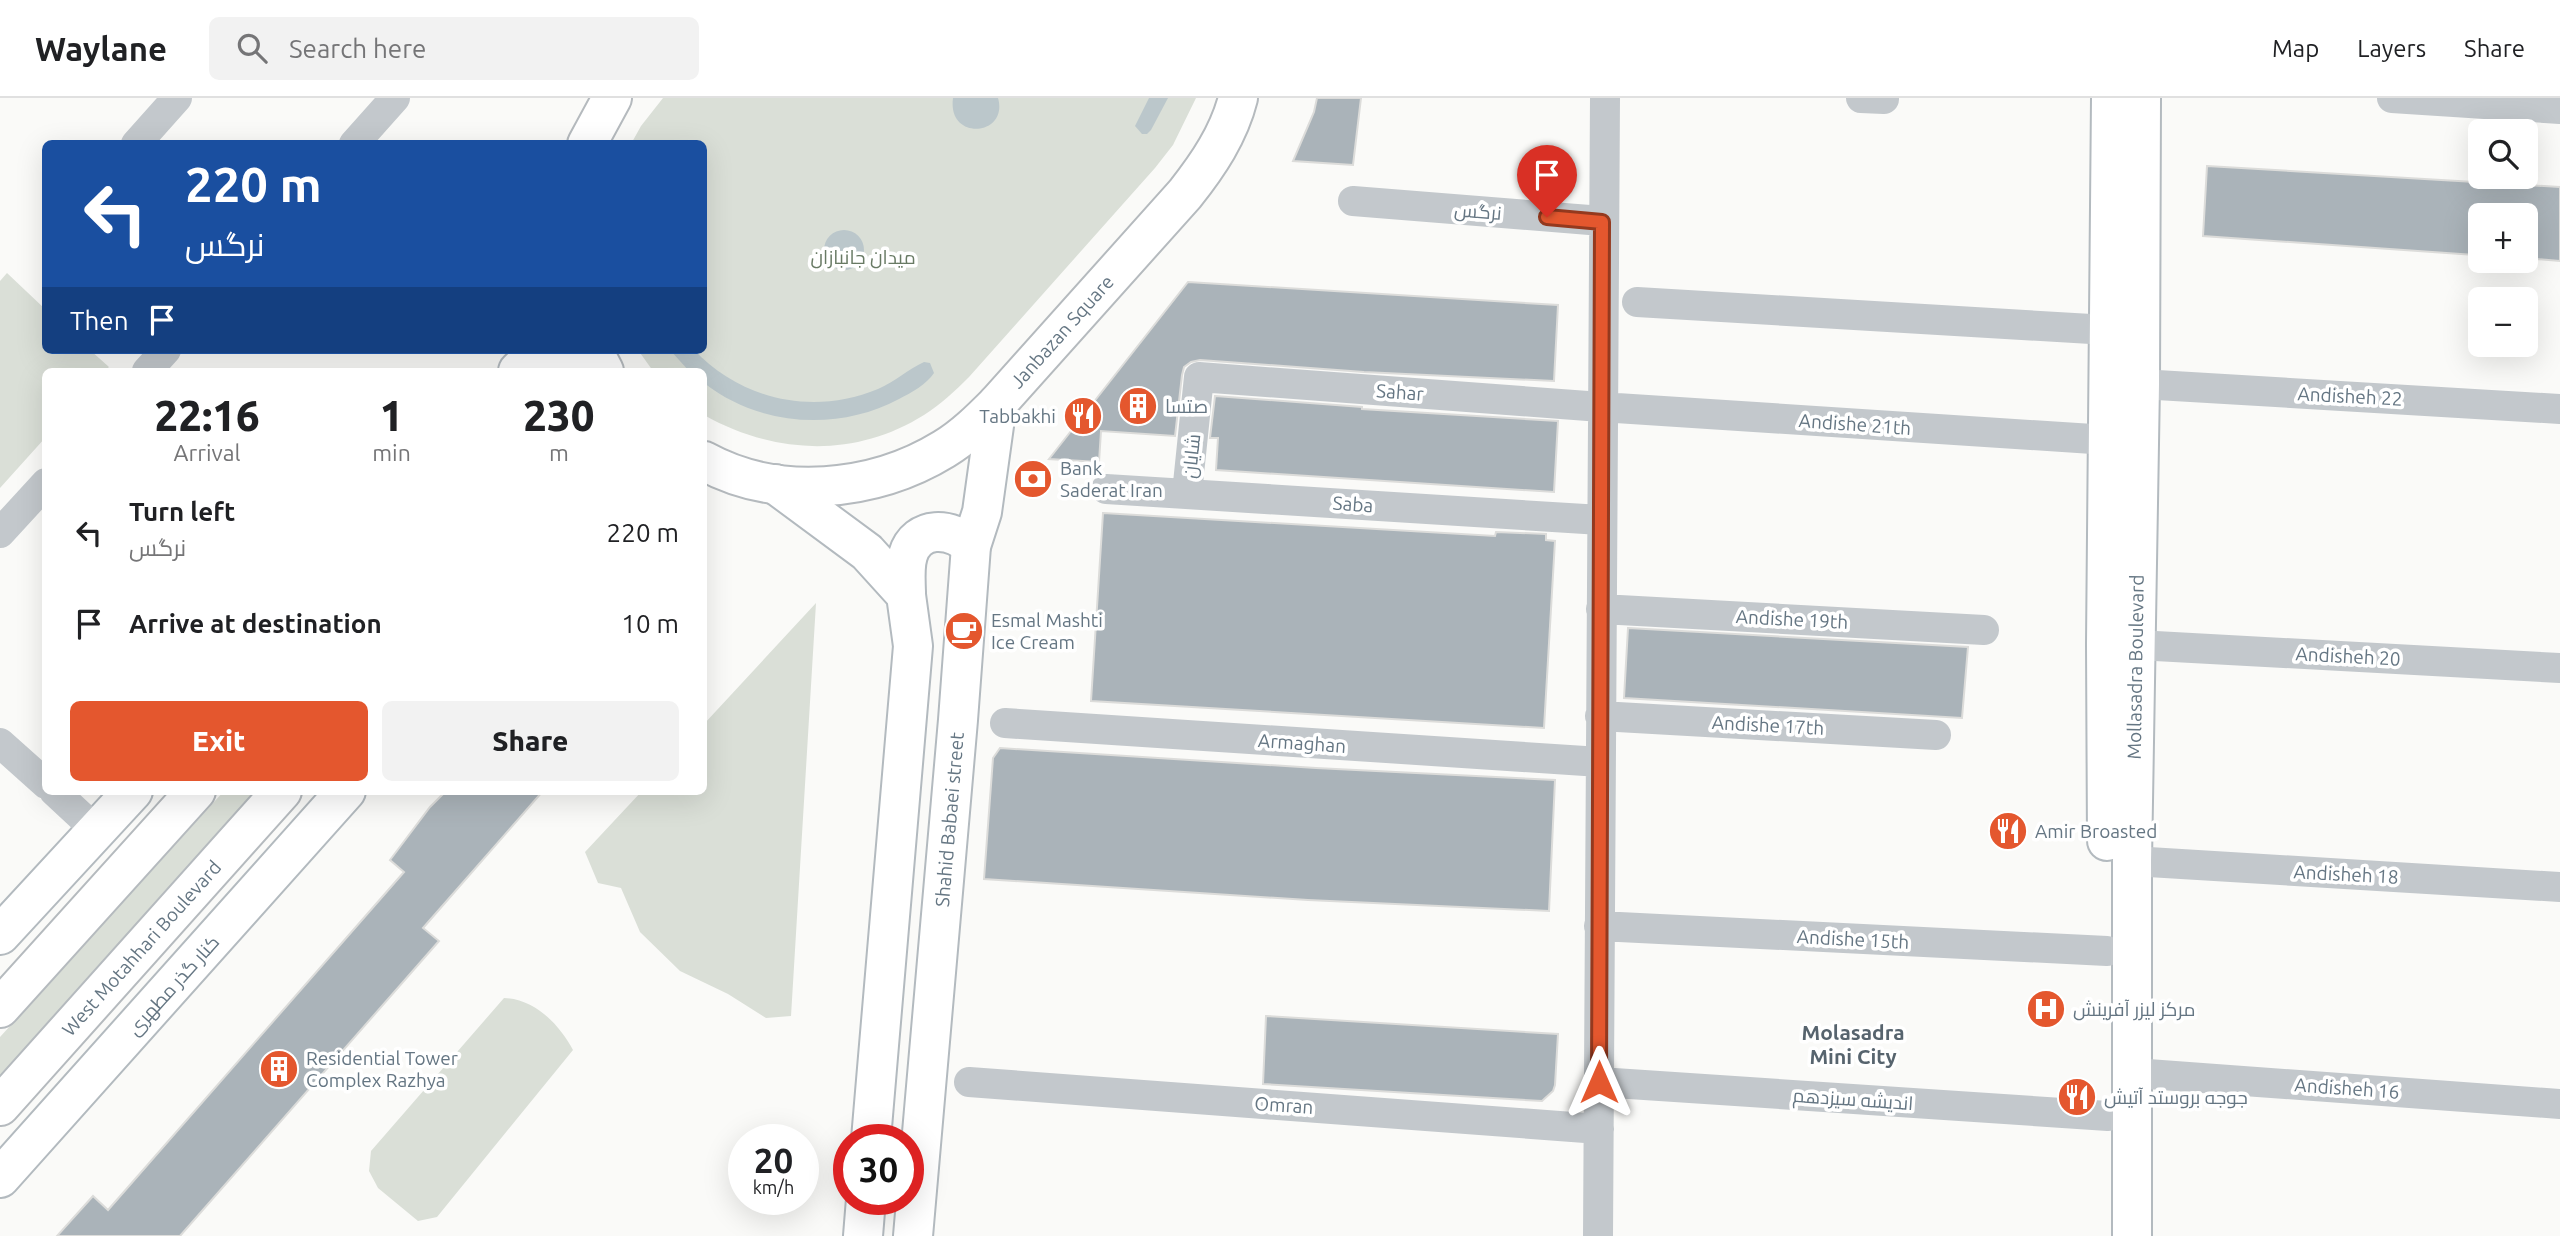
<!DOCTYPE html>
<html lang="en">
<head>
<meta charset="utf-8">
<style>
  body { margin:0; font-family:Ubuntu,Cairo,sans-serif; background:#f2f2f2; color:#202124; height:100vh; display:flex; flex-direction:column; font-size:26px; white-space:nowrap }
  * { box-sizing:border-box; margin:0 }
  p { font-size:23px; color:#757577 }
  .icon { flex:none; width:38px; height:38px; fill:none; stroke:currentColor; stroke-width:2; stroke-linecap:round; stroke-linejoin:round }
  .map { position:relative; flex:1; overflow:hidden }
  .panel { position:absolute; left:42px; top:270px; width:665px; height:427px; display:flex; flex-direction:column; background:#fff; border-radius:10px; box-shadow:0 7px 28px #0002 }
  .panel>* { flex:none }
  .banner { position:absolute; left:42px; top:42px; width:665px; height:214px; border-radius:10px; box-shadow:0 7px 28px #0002; background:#1a4fa0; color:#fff; overflow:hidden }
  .controls { position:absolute; left:2468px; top:21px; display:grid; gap:14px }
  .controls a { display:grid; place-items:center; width:70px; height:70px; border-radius:10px; background:#fff; box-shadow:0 7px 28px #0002; font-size:35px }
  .speed { position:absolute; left:728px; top:1026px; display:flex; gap:14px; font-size:35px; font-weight:700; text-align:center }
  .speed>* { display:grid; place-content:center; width:91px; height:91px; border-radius:50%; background:#fff; box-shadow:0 7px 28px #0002; line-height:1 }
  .speed small { font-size:18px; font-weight:400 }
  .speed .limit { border:10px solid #d22; background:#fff; color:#111 }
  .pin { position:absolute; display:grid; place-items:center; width:60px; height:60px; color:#fff; margin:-72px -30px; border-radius:50% 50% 50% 0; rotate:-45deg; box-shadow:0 0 7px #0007 }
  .pin .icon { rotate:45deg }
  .me { position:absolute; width:77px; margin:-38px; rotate:0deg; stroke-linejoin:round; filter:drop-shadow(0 0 5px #0008) }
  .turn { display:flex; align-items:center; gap:24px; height:147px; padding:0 28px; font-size:32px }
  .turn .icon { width:91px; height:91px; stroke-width:2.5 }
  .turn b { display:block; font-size:49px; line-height:60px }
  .then { display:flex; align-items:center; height:66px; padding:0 28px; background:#0003; gap:14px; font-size:26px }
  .eta { display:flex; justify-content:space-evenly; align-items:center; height:119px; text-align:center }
  .eta b { font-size:42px; font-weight:800; line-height:49px }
  .primary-button { display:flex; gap:14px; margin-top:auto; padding:14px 28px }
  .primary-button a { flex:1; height:80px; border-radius:10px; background:#e4572e; color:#fff; font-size:28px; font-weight:800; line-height:80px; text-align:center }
  .primary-button a+a { background:#f2f2f2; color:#202124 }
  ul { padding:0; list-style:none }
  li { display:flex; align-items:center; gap:21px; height:91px; padding:0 28px }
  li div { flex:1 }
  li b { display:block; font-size:26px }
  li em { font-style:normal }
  header { display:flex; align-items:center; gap:42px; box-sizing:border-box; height:98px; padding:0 35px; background:#fff; border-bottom:2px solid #e0e0e0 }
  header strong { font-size:33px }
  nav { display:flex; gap:38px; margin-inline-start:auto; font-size:24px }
  .search { width:490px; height:63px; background:#f2f2f2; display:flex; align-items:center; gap:18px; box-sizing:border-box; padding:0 24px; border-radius:10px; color:#757577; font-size:26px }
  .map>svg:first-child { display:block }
</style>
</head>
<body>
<header>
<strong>Waylane</strong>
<div class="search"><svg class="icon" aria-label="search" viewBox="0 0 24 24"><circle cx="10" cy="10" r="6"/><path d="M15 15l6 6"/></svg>Search here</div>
<nav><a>Map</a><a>Layers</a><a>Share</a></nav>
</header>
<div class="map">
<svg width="2560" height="1138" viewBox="0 0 2560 1138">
  <rect width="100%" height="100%" fill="#fafaf8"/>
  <path fill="#dadfd7" d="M 663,0 L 1196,0 L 1173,47 L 1155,70 L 969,279 C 955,293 940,307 924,317 C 854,361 773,356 704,317 L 704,273 L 653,273 L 638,252 L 704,252 L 704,46 L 631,46 L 641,28 Z
    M 7,175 L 45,211 L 46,252 L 90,252 L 109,269 L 105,273 L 46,273 L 45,340 L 0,390 L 0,183 Z
    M 816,505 L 791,918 L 766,920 L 728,896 L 680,873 L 640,834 L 621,790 L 598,785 L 585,754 L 642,693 L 704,693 L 704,626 Z
    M 224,693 L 257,693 L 0,981 L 0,939 Z
    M 504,900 C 535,901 559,926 573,952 L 437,1119 L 418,1123 L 378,1090 L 369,1073 L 371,1053 Z"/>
  <path fill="#bbc7cb" d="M 953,0 L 998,0 C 1009,38 947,44 953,0 Z
    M 1149,0 L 1168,0 L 1151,32 L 1147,36 L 1142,36 L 1135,28 Z
    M824 152a20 20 0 1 1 40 0a20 20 0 1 1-40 0Z
    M 670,252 L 694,252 C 742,302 813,318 878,291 C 895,284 908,271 924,264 L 930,265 L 934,275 C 927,286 911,295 899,301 C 837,334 759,328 704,285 L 704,273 L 689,273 Z"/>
  <path fill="#aab3b9" stroke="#dcdcda" stroke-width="2" d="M 1317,0 L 1361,0 L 1353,67 L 1293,63 L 1314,14 Z
    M 2207,68 L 2560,89 L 2560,163 L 2525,160 L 2525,117 L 2477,117 L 2475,157 L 2203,138 Z
    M 1188,184 L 1558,207 L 1554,283 L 1364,274 L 1200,262 L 1191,264 L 1184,269 L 1182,277 L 1175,338 L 1101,333 L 1099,364 L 1049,361 Z
    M 1215,298 L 1362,309 L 1362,311 L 1558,323 L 1554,394 L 1216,372 L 1218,340 L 1210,340 Z
    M 1103,415 L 1495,438 L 1496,434 L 1546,436 L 1546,442 L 1555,443 L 1544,630 L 1091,603 Z
    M 1628,530 L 1968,549 L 1962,620 L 1624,600 Z
    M 1000,650 L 1316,670 L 1555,682 L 1549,813 L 1308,802 L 984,781 L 993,660 Z
    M 446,693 L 543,693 L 423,830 L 439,843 L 180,1138 L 57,1138 L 93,1098 L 108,1112 L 404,774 L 390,762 L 430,709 Z
    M 1266,918 L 1558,936 L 1555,987 L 1553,993 L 1542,1003 L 1263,986 Z"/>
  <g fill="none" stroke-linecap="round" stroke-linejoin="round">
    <g stroke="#b3babf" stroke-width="42">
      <g id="secondary">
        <path d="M 518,273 L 540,252"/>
        <path d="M 775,386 L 867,454 L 906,497 L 913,548 L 871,1041"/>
        <path d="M 906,497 C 906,484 904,470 908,457 C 917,427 951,429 971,448"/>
        <path d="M 2107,743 L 2106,546 L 2111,0"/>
        <path d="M 0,837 L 133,693"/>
        <path d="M 0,1080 L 346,693"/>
        <path d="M 863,1138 L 866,1101"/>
        <path id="s1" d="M 913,1138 L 958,622 L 971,448 L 982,414 L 997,306"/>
        <path id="s2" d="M 2132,1138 L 2132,763 L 2140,286 L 2141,0"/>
      </g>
    </g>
    <g stroke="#b5babe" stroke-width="42">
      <g id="primary">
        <path d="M 587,46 L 612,0"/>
        <path d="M 593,252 L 604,273"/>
        <path d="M 564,273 L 569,252"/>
        <path id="s3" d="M 704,363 C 777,403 874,394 944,351 C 964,339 981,322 997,306 L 1185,96 C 1208,67 1229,36 1238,0"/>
        <path d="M 0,910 L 196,693"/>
        <path id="s4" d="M 0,1008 L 282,693"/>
      </g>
    </g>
    <path stroke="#c3c8cc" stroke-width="30" d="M 1861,0 L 1884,1
      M 2392,0 L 2560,11
      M 136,46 L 177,0
      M 354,46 L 395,0
      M 1353,103 L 1602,123
      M 1637,204 L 2108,232
      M 147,273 L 166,252
      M 2140,286 L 2560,311
      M 1106,391 L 1601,422
      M 1187,395 L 1199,279 L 1601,309 L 2108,342
      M 0,435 L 46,385
      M 1601,511 L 1984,532
      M 2137,547 L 2560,570
      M 1600,618 L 1936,637
      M 1005,625 L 1600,664
      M 0,645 L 46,686
      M 54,693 L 97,733
      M 2132,763 L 2560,789
      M 1599,828 L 2107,853
      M 2134,975 L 2560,1006
      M 969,984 L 1599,1031
      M 1599,984 L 2108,1018
      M 1598,1138 L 1605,0"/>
    <use href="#secondary" stroke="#fff" stroke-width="38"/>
    <use href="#primary" stroke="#fff" stroke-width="38"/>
  </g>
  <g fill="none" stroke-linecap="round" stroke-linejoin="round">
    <g stroke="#94391e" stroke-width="18">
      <path id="route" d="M 1547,119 L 1602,124 L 1599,984"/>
    </g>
    <use href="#route" stroke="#e4572e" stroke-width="12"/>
  </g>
  <defs>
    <g id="building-disc" transform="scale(2.0125)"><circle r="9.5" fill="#e4572e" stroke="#fff"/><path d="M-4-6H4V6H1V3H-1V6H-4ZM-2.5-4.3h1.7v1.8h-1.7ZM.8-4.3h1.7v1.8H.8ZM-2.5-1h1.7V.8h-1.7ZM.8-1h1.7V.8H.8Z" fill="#fff"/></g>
    <g id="restaurant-disc" transform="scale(2.0125)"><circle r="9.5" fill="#e4572e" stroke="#fff"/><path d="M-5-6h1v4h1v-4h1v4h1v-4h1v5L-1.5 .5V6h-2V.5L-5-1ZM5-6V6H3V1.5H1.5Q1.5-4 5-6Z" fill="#fff"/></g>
    <g id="bank-disc" transform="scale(2.0125)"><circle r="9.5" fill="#e4572e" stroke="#fff"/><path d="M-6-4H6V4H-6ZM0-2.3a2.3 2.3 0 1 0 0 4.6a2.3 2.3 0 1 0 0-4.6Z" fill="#fff"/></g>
    <g id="cafe-disc" transform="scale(2.0125)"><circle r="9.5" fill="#e4572e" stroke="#fff"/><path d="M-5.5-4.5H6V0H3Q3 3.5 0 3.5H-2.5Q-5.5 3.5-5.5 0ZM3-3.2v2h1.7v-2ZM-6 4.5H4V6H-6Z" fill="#fff"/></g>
    <g id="hospital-disc" transform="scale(2.0125)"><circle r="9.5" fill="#e4572e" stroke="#fff"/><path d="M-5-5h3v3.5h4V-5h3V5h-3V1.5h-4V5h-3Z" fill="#fff"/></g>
  </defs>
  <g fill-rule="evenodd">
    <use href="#building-disc" x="1138" y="308"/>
    <use href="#restaurant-disc" x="1083" y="318"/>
    <use href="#bank-disc" x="1033" y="381"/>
    <use href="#cafe-disc" x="964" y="533"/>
    <use href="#restaurant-disc" x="2008" y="733"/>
    <use href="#hospital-disc" x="2046" y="911"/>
    <use href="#building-disc" x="279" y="971"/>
    <use href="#restaurant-disc" x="2077" y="999"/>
  </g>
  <g text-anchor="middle" stroke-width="7" stroke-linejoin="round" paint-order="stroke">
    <g font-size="19" fill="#657683" stroke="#fff">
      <text transform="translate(1478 113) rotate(5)" y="7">نرگس</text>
      <text dy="7" stroke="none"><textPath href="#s3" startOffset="418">Janbazan Square</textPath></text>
      <text transform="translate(1400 294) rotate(4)" y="7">Sahar</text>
      <text transform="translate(2350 298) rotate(3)" y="7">Andisheh 22</text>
      <text transform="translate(1855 326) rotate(4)" y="7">Andishe 21th</text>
      <text transform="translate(1191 358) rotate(-84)" y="7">شایان</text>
      <text transform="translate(1353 406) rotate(4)" y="7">Saba</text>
      <text transform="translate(1792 521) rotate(3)" y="7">Andishe 19th</text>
      <text transform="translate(2348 558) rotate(3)" y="7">Andisheh 20</text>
      <text dy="7" stroke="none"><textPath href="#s2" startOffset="569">Mollasadra Boulevard</textPath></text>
      <text transform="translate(1768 627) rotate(3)" y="7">Andishe 17th</text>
      <text transform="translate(1302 645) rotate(4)" y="7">Armaghan</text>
      <text dy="7" stroke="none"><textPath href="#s1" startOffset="418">Shahid Babaei street</textPath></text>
      <text transform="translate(2346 776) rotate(3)" y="7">Andisheh 18</text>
      <text transform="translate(1853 841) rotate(3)" y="7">Andishe 15th</text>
      <text dy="7" stroke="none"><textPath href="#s4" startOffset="212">West Motahhari Boulevard</textPath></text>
      <text transform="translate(173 887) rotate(-48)" y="7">کنار گذر مطهری</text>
      <text transform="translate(2347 990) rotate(4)" y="7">Andisheh 16</text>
      <text transform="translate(1853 1001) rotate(4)" y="7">اندیشه سیزدهم</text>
      <text transform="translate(1284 1007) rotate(4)" y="7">Omran</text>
    </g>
    <g font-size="19" fill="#687a64" stroke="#fff">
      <text x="863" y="166">میدان جانبازان</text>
    </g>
    <g font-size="19" fill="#657683" stroke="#fff" text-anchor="start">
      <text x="1165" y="315">صتسا</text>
      <text x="1056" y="325" text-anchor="end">Tabbakhi</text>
      <text x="1060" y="377">Bank<tspan x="1060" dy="22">Saderat Iran</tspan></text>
      <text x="991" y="529">Esmal Mashti<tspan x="991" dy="22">Ice Cream</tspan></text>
      <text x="2035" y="740">Amir Broasted</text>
      <text x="2073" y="918">مرکز لیزر آفرینش</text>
      <text x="306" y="967">Residential Tower<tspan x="306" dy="22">Complex Razhya</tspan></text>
      <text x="2104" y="1006">جوجه بروستد آتیش</text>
    </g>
    <g font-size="21" font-weight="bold" fill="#57646e" stroke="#fff">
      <text x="1853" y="942">Molasadra<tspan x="1853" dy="24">Mini City</tspan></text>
    </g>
  </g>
</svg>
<div class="controls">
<a><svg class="icon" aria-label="search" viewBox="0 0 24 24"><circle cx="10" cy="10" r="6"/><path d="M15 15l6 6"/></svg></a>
<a>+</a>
<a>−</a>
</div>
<div class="speed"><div>20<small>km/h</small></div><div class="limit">30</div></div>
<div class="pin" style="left:1547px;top:119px;background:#d93025"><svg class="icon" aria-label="arrive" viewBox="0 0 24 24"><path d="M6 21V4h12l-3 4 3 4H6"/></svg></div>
<svg class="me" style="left:1599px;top:984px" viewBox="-20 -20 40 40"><path d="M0-17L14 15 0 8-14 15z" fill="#e4572e" stroke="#fff" stroke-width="4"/></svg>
<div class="banner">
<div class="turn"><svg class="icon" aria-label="left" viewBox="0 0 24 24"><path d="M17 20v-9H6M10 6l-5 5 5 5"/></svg><div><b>220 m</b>نرگس</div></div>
<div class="then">Then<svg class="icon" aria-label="arrive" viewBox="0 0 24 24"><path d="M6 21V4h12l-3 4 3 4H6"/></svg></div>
</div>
<section class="panel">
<div class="eta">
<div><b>22:16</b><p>Arrival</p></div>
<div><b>1</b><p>min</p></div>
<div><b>230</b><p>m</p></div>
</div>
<ul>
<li><svg class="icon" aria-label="left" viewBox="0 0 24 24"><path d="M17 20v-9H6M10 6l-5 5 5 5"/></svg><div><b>Turn left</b><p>نرگس</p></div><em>220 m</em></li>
<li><svg class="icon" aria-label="arrive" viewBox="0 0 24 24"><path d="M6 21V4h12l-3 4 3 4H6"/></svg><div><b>Arrive at destination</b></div><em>10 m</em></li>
</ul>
<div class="primary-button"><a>Exit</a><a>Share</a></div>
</section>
</div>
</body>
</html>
